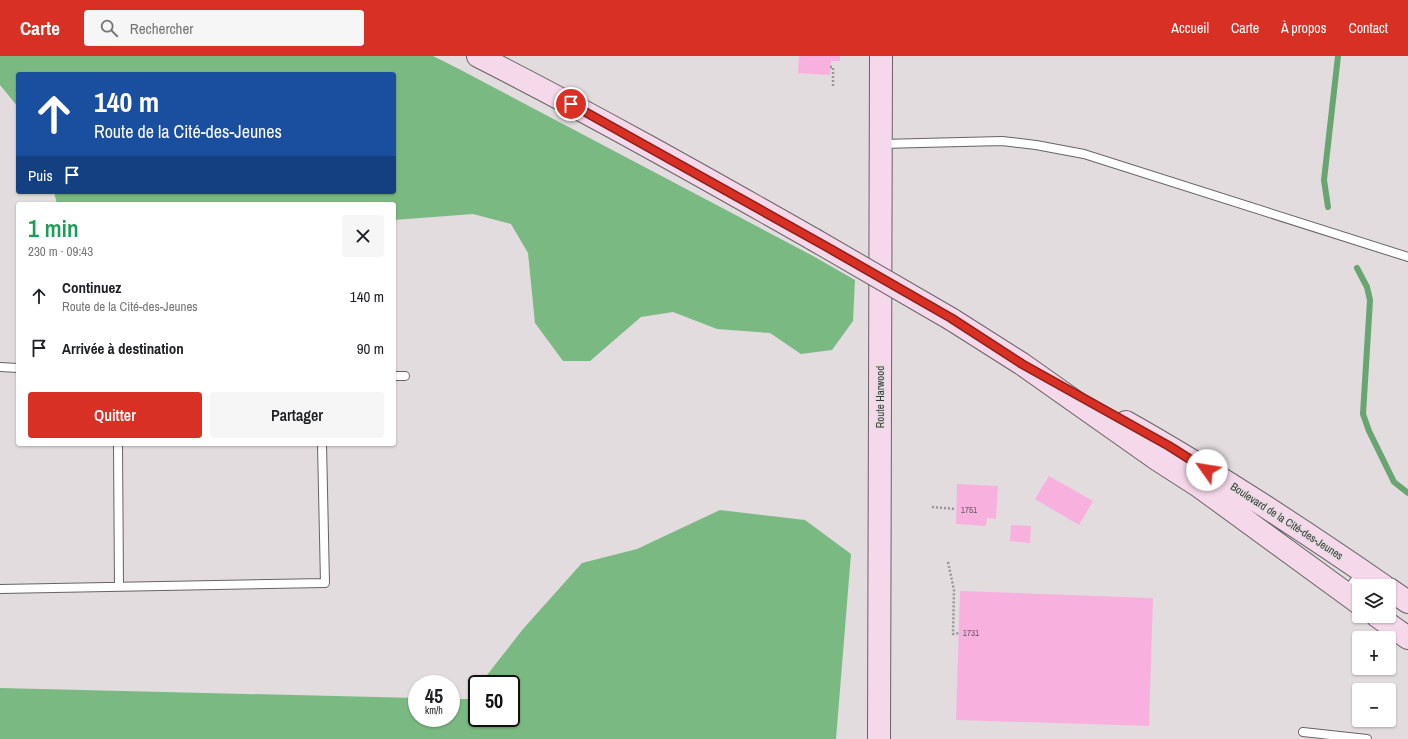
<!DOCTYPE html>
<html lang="fr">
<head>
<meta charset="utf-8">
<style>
  body { margin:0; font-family:"Archivo Narrow",sans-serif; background:#f6f6f6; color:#202124; height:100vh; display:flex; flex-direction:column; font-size:15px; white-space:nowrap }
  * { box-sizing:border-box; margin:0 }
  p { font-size:13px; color:#757577 }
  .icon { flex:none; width:22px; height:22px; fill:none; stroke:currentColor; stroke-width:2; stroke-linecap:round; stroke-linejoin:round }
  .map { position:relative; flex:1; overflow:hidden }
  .drawer { position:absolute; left:16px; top:146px; width:380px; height:244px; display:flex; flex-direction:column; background:#fff; border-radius:4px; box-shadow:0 1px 3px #0004 }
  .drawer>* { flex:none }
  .hud { position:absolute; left:16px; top:16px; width:380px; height:122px; border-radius:4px; box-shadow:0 1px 3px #0004; background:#1a4fa0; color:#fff; overflow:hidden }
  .buttons { position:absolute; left:1352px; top:523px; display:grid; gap:8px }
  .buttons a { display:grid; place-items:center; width:44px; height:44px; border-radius:4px; background:#fff; box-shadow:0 1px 3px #0004; font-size:20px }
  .speed { position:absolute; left:408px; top:619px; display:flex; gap:8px; font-size:20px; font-weight:700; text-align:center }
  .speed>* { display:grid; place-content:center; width:52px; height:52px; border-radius:50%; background:#fff; box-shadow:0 1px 3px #0004; line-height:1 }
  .speed small { font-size:10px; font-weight:400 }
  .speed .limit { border:2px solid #111; border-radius:6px; background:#fff; color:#111 }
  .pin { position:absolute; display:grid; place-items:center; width:34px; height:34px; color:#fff; margin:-17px; border:2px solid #fff; border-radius:50%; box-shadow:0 1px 4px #0007 }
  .me { position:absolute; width:44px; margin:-22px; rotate:302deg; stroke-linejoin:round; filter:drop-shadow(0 0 3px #0008) }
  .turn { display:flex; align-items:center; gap:14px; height:84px; padding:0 12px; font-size:18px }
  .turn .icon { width:52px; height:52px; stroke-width:2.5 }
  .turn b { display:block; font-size:28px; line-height:34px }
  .then { display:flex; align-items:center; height:38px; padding:0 12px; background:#0003; gap:8px; font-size:15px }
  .round { display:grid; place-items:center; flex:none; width:42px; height:42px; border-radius:4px; background:#f6f6f6 }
  .overview { display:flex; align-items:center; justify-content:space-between; height:68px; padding:0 12px }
  h1 { font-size:24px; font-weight:600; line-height:30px; color:#1e9e55 }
  .button { display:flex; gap:8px; margin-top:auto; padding:8px 12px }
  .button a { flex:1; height:46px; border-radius:4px; background:#d93025; color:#fff; font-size:16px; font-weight:600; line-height:46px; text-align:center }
  .button a+a { background:#f6f6f6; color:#202124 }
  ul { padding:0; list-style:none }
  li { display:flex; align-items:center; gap:12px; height:52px; padding:0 12px }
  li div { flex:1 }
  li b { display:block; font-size:15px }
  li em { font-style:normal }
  header { display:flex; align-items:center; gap:24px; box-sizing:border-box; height:56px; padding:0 20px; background:#d93025; color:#fff }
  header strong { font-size:19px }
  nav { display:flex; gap:22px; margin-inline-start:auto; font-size:14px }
  .search { width:280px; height:36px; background:#f6f6f6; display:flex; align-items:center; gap:10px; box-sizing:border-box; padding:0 14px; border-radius:4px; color:#757577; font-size:15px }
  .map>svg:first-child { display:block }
</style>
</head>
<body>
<header>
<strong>Carte</strong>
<div class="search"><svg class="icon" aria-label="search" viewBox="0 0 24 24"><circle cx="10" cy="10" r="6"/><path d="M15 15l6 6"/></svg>Rechercher</div>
<nav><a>Accueil</a><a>Carte</a><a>À propos</a><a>Contact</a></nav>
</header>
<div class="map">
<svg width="1408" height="683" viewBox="0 0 1408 683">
  <rect width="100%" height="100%" fill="#e2dcdf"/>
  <path fill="#7bb983" d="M 0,0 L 433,0 L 459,13 L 813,200 L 855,224 L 853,265 L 832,294 L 801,298 L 770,277 L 717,273 L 673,256 L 641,261 L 590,305 L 563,305 L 535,267 L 528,197 L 511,168 L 473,158 L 394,164 L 394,148 L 57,148 L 54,136 L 394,136 L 394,18 L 18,18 L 18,51 L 0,29 Z
    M 720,454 L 805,464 L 851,498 L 836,683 L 0,683 L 0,632 L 417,642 L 417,662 L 451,662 L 451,643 L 469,643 L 477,632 L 477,662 L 511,662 L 511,628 L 480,628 L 523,573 L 582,507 L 637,493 Z"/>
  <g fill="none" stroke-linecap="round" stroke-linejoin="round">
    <path stroke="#68a571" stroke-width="6" d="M 1328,151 L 1324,124 L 1338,0
      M 1357,212 L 1367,231 L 1370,244 L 1363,358 L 1369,375 L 1394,426 L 1408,437"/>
  </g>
  <path fill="#f8b1de" d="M 799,0 L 840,0 L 840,5 L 831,5 L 830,19 L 798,17 Z
    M 1049,420 L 1093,445 L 1079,469 L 1035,443 Z
    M 957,428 L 998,430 L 996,463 L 987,462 L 986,470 L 956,468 Z
    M 1011,469 L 1031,470 L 1030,487 L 1010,485 Z
    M 960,535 L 1153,542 L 1149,670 L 956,664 Z"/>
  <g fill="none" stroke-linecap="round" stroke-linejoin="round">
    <g stroke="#686366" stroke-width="10">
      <path id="lane" d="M 881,88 L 1002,85 L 1036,89 L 1084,98 L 1408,201
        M 0,311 L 18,312
        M 394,320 L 405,320
        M 118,388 L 119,531
        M 0,533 L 325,527 L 322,388
        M 1346,536 L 1362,515
        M 1303,676 L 1367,683"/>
    </g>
    <g stroke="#686366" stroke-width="24">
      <path id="secondary" d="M 478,0 C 592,58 702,120 813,183
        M 951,263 L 1022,308 L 1158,404 L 1200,431 L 1359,547
        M 1126,366 C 1215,416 1300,472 1384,530
        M 1389,533 L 1408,546
        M 1377,560 L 1408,582
        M 879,683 L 881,0"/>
    </g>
    <path stroke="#9a9598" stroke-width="2.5" stroke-dasharray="2 2" stroke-linecap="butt" d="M 830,11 L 833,11 L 833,32
      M 932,451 L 956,453
      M 948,506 L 954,534 L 953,578 L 959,577"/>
    <use href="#lane" stroke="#fff" stroke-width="8"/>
    <use href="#secondary" stroke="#f5d9eb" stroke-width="22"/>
    <g stroke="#686366" stroke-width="24" stroke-linecap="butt">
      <path id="secondary-bridge" d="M 813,183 L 951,263"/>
    </g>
    <use href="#secondary-bridge" stroke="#f5d9eb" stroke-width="22"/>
  </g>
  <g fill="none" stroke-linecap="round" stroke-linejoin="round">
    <g stroke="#8d1f18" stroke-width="10">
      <path id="route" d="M 571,48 L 827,191 L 951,262 L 1022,308 L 1169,390 L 1207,414"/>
    </g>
    <use href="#route" stroke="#d93025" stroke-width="7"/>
  </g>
  <g text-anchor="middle" stroke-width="3" stroke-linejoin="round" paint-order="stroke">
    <g font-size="9" fill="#6b5764">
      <text x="969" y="457">1751</text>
      <text x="971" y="580">1731</text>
    </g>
    <g font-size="11" fill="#3c393b" stroke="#e2dcdf">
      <text transform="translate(880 341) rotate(-90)" y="4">Route Harwood</text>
      <text transform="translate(1287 465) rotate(33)" y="4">Boulevard de la Cité-des-Jeunes</text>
    </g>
  </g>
</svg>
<div class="buttons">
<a><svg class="icon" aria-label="layers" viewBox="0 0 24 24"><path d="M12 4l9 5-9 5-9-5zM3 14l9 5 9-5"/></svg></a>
<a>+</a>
<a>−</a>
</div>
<div class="speed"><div>45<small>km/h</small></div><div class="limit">50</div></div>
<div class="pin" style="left:571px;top:48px;background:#d93025"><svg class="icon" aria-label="arrive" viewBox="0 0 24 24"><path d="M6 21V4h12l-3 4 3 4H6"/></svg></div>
<svg class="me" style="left:1207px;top:414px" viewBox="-20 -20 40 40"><circle r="19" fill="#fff"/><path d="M0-13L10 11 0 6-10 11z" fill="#d93025"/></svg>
<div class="hud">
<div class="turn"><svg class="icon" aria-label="ahead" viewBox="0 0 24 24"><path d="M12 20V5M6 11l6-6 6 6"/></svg><div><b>140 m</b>Route de la Cité-des-Jeunes</div></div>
<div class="then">Puis<svg class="icon" aria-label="arrive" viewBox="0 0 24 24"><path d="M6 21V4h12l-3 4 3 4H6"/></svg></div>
</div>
<section class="drawer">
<div class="overview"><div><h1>1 min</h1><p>230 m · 09:43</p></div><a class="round"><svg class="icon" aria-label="close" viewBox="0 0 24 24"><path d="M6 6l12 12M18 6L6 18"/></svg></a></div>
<ul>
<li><svg class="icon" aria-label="ahead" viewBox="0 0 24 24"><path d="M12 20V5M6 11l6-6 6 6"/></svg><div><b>Continuez</b><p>Route de la Cité-des-Jeunes</p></div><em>140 m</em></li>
<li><svg class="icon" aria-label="arrive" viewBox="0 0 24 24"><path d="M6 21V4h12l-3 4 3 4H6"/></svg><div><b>Arrivée à destination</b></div><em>90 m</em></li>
</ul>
<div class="button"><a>Quitter</a><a>Partager</a></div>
</section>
</div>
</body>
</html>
